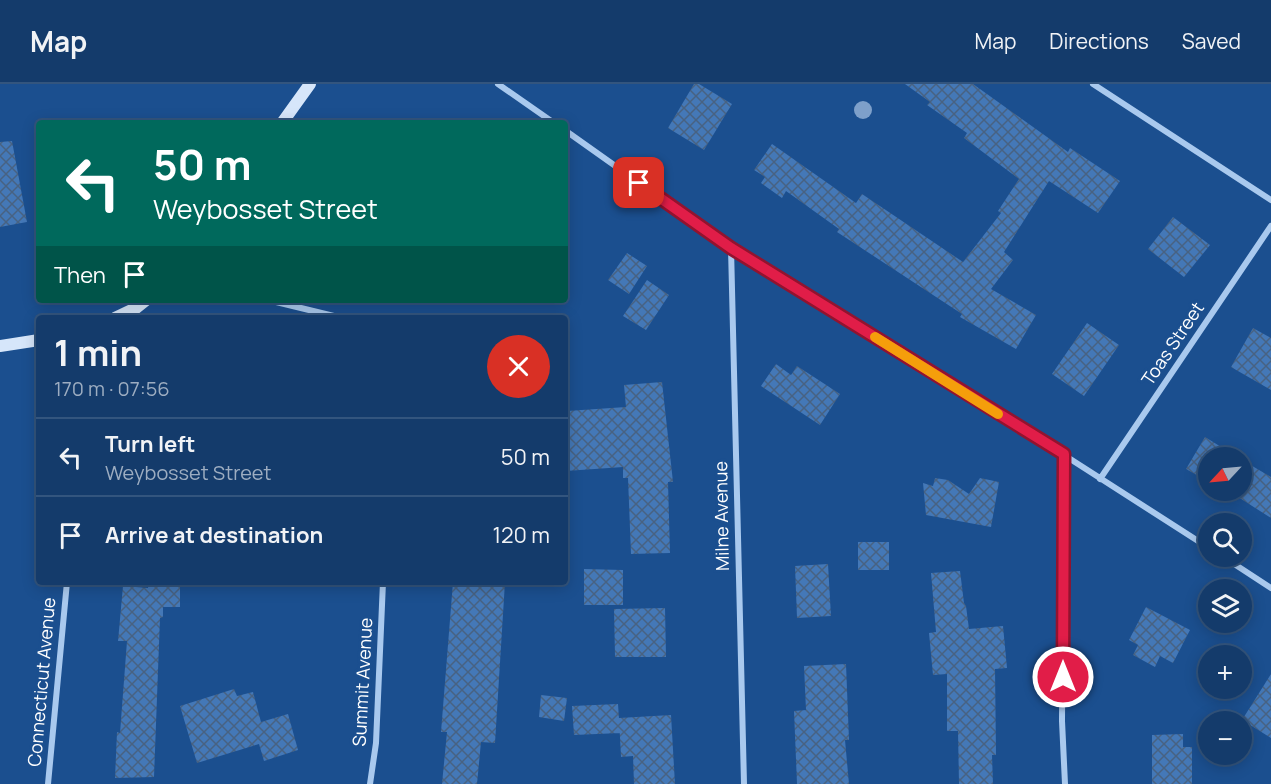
<!DOCTYPE html>
<html lang="en">
<head>
<meta charset="utf-8">
<style>
  body { margin:0; font-family:Manrope,sans-serif; background:#1d4271; color:#f1f3f6; height:100vh; display:flex; flex-direction:column; font-size:22px; white-space:nowrap }
  * { box-sizing:border-box; margin:0 }
  p { font-size:20px; color:#9dadc1 }
  .icon { flex:none; width:33px; height:33px; fill:none; stroke:currentColor; stroke-width:2; stroke-linecap:round; stroke-linejoin:round }
  .map { position:relative; flex:1; overflow:hidden }
  .side { position:absolute; left:36px; top:231px; width:532px; height:270px; display:flex; flex-direction:column; background:#143b6b; border-radius:6px; box-shadow:0 3px 15px #0003,0 0 0 2px #33557e }
  .side>* { flex:none }
  .guide { position:absolute; left:36px; top:36px; width:532px; height:183px; border-radius:6px; box-shadow:0 3px 15px #0003,0 0 0 2px #33557e; background:#00695c; color:#fff; overflow:hidden }
  .needle { width:39px; rotate:244deg }
  .buttons { position:absolute; left:1198px; top:363px; display:grid; gap:12px }
  .buttons a { display:grid; place-items:center; width:54px; height:54px; border-radius:50%; background:#143b6b; box-shadow:0 3px 15px #0003,0 0 0 2px #33557e; font-size:30px }
  .pin { position:absolute; display:grid; place-items:center; width:51px; height:51px; color:#fff; margin:-26px; border-radius:12px; box-shadow:0 3px 9px #0006 }
  .me { position:absolute; width:66px; margin:-33px; rotate:0deg; stroke-linejoin:round; filter:drop-shadow(0 0 4px #0008) }
  .turn { display:flex; align-items:center; gap:21px; height:126px; padding:0 18px; font-size:27px }
  .turn .icon { width:78px; height:78px; stroke-width:2.5 }
  .turn b { display:block; font-size:42px; line-height:51px }
  .then { display:flex; align-items:center; height:57px; padding:0 18px; background:#0003; gap:12px; font-size:22px }
  .round { display:grid; place-items:center; flex:none; width:63px; height:63px; border-radius:32px; background:#1d4271 }
  .overview { display:flex; align-items:center; justify-content:space-between; height:102px; padding:0 18px }
  h1 { font-size:36px; font-weight:700; line-height:45px }
  ul { padding:0; list-style:none }
  li { display:flex; align-items:center; gap:18px; height:78px; padding:0 18px; border-top:2px solid #33557e }
  li div { flex:1 }
  li b { display:block; font-size:22px }
  li em { font-style:normal }
  header { display:flex; align-items:center; gap:36px; box-sizing:border-box; height:84px; padding:0 30px; background:#143b6b; border-bottom:2px solid #33557e }
  header strong { font-size:28px }
  nav { display:flex; gap:33px; margin-inline-start:auto; font-size:21px }
  .map>svg:first-child { display:block }
</style>
</head>
<body>
<header>
<strong>Map</strong>
<nav><a>Map</a><a>Directions</a><a>Saved</a></nav>
</header>
<div class="map">
<svg width="1271" height="700" viewBox="0 0 1271 700">
  <defs>
    <pattern id="building-cross-hatch" width="8" height="8" patternUnits="userSpaceOnUse" patternTransform="scale(1.5)"><rect width="8" height="8" fill="#4478b7"/><path d="M0 0l8 8M0 8l8-8" fill="none" stroke="#486282"/></pattern>
  </defs>
  <rect width="100%" height="100%" fill="#1b4f8f"/>
  <path fill="url(#building-cross-hatch)" d="M 694,0 L 699,0 L 732,20 L 704,66 L 668,44 Z
    M 905,0 L 973,0 L 1068,68 L 1070,64 L 1120,97 L 1098,129 L 1049,97 L 1004,168 L 1013,176 L 991,205 L 1036,231 L 1016,265 L 960,233 L 962,230 L 837,148 L 839,145 L 786,107 L 782,114 L 761,99 L 765,93 L 754,86 L 772,60 L 856,119 L 862,110 L 963,178 L 1001,129 L 998,127 L 1019,95 L 964,54 L 967,49 L 927,21 L 930,18 Z
    M 12,57 L 27,138 L 0,143 L 0,58 Z
    M 1173,133 L 1210,161 L 1184,193 L 1148,165 Z
    M 627,169 L 647,182 L 629,210 L 608,196 Z
    M 647,196 L 669,211 L 646,246 L 623,232 Z
    M 1087,239 L 1119,261 L 1084,312 L 1052,290 Z
    M 1253,244 L 1271,254 L 1271,306 L 1231,283 Z
    M 776,280 L 791,291 L 797,282 L 840,310 L 820,341 L 761,302 Z
    M 662,298 L 673,398 L 668,398 L 670,469 L 631,470 L 628,394 L 623,394 L 623,383 L 566,387 L 566,360 L 570,360 L 567,327 L 626,323 L 624,301 Z
    M 1205,353 L 1239,374 L 1209,374 L 1209,398 L 1186,385 Z
    M 1242,376 L 1271,393 L 1271,434 L 1227,406 L 1242,406 Z
    M 935,394 L 948,396 L 969,410 L 980,394 L 999,398 L 991,443 L 926,431 L 923,399 L 933,402 Z
    M 858,458 L 889,458 L 889,486 L 858,486 Z
    M 828,480 L 831,532 L 797,534 L 795,482 Z
    M 584,485 L 623,486 L 623,521 L 584,521 Z
    M 960,487 L 964,519 L 966,522 L 969,545 L 1003,542 L 1007,584 L 995,585 L 996,671 L 992,671 L 993,700 L 959,700 L 958,647 L 947,647 L 947,590 L 933,591 L 929,549 L 936,548 L 931,489 Z
    M 149,498 L 180,498 L 180,523 L 163,523 L 163,533 L 160,534 L 154,693 L 115,694 L 117,648 L 120,649 L 127,557 L 118,557 L 123,502 L 148,504 Z
    M 453,498 L 505,498 L 495,659 L 481,658 L 477,700 L 442,700 L 447,648 L 441,648 Z
    M 1146,523 L 1190,546 L 1173,579 L 1160,572 L 1155,583 L 1133,571 L 1138,561 L 1129,556 Z
    M 665,524 L 666,573 L 615,573 L 614,525 Z
    M 846,580 L 849,656 L 845,656 L 849,700 L 797,700 L 794,627 L 806,626 L 804,582 Z
    M 1271,590 L 1271,654 L 1242,636 Z
    M 234,605 L 237,612 L 253,608 L 261,638 L 288,630 L 298,666 L 264,677 L 259,660 L 197,679 L 180,622 Z
    M 541,611 L 567,614 L 564,637 L 539,633 Z
    M 618,620 L 620,649 L 574,651 L 572,622 Z
    M 671,631 L 675,700 L 634,700 L 633,672 L 621,673 L 619,634 Z
    M 1183,650 L 1183,663 L 1192,663 L 1192,700 L 1152,700 L 1152,651 Z"/>
  <g fill="none" stroke-linecap="round" stroke-linejoin="round">
    <path stroke="#a9c9ee" stroke-width="6" d="M 498,0 L 554,39
      M 1093,0 L 1271,116
      M 566,47 L 731,164 L 1064,371 L 1209,464
      M 731,164 L 744,700
      M 268,216 L 342,234
      M 1064,371 L 1062,637 L 1065,700
      M 1100,395 L 1271,142
      M 1222,472 L 1271,504
      M 48,700 L 67,498
      M 370,700 L 376,659 L 383,498"/>
    <path stroke="#d6e6fa" stroke-width="12" d="M 282,39 L 310,0
      M 115,234 L 136,224 L 146,216
      M 0,262 L 39,256"/>
  </g>
  <circle fill="#7ea0ca" cx="863" cy="26" r="9"/>
  <g fill="none" stroke-linecap="round" stroke-linejoin="round">
    <g stroke="#92132f" stroke-width="15">
      <path id="route" d="M 639,99 L 731,164 L 1064,370 L 1063,593"/>
    </g>
    <use href="#route" stroke="#e11d48" stroke-width="10"/>
    <path stroke="#f59e0b" stroke-width="10" d="M 875,253 L 998,330"/>
  </g>
  <g text-anchor="middle" stroke-width="6" stroke-linejoin="round" paint-order="stroke">
    <g font-size="18" fill="#fff" stroke="#1b4f8f">
      <text transform="translate(1173 260) rotate(-56)" y="6">Toas Street</text>
      <text transform="translate(722 432) rotate(-91)" y="6">Milne Avenue</text>
      <text transform="translate(42 598) rotate(-85)" y="6">Connecticut Avenue</text>
      <text transform="translate(363 598) rotate(-87)" y="6">Summit Avenue</text>
    </g>
  </g>
</svg>
<div class="buttons">
<a><svg class="needle" viewBox="-14 -14 28 28"><path d="M0-13l5 13h-10z" fill="#e53935"/><path d="M0 13l5-13h-10z" fill="#9dadc1"/></svg></a>
<a><svg class="icon" aria-label="search" viewBox="0 0 24 24"><circle cx="10" cy="10" r="6"/><path d="M15 15l6 6"/></svg></a>
<a><svg class="icon" aria-label="layers" viewBox="0 0 24 24"><path d="M12 4l9 5-9 5-9-5zM3 14l9 5 9-5"/></svg></a>
<a>+</a>
<a>−</a>
</div>
<div class="pin" style="left:639px;top:99px;background:#d93025"><svg class="icon" aria-label="arrive" viewBox="0 0 24 24"><path d="M6 21V4h12l-3 4 3 4H6"/></svg></div>
<svg class="me" style="left:1063px;top:593px" viewBox="-20 -20 40 40"><circle r="17" fill="#e11d48" stroke="#fff" stroke-width="3"/><path d="M0-11L8 9 0 5-8 9z" fill="#fff"/></svg>
<div class="guide">
<div class="turn"><svg class="icon" aria-label="left" viewBox="0 0 24 24"><path d="M17 20v-9H6M10 6l-5 5 5 5"/></svg><div><b>50 m</b>Weybosset Street</div></div>
<div class="then">Then<svg class="icon" aria-label="arrive" viewBox="0 0 24 24"><path d="M6 21V4h12l-3 4 3 4H6"/></svg></div>
</div>
<section class="side">
<div class="overview"><div><h1>1 min</h1><p>170 m · 07:56</p></div><a class="round" style="background:#d93025;color:#fff"><svg class="icon" aria-label="close" viewBox="0 0 24 24"><path d="M6 6l12 12M18 6L6 18"/></svg></a></div>
<ul>
<li><svg class="icon" aria-label="left" viewBox="0 0 24 24"><path d="M17 20v-9H6M10 6l-5 5 5 5"/></svg><div><b>Turn left</b><p>Weybosset Street</p></div><em>50 m</em></li>
<li><svg class="icon" aria-label="arrive" viewBox="0 0 24 24"><path d="M6 21V4h12l-3 4 3 4H6"/></svg><div><b>Arrive at destination</b></div><em>120 m</em></li>
</ul>
</section>
</div>
</body>
</html>
